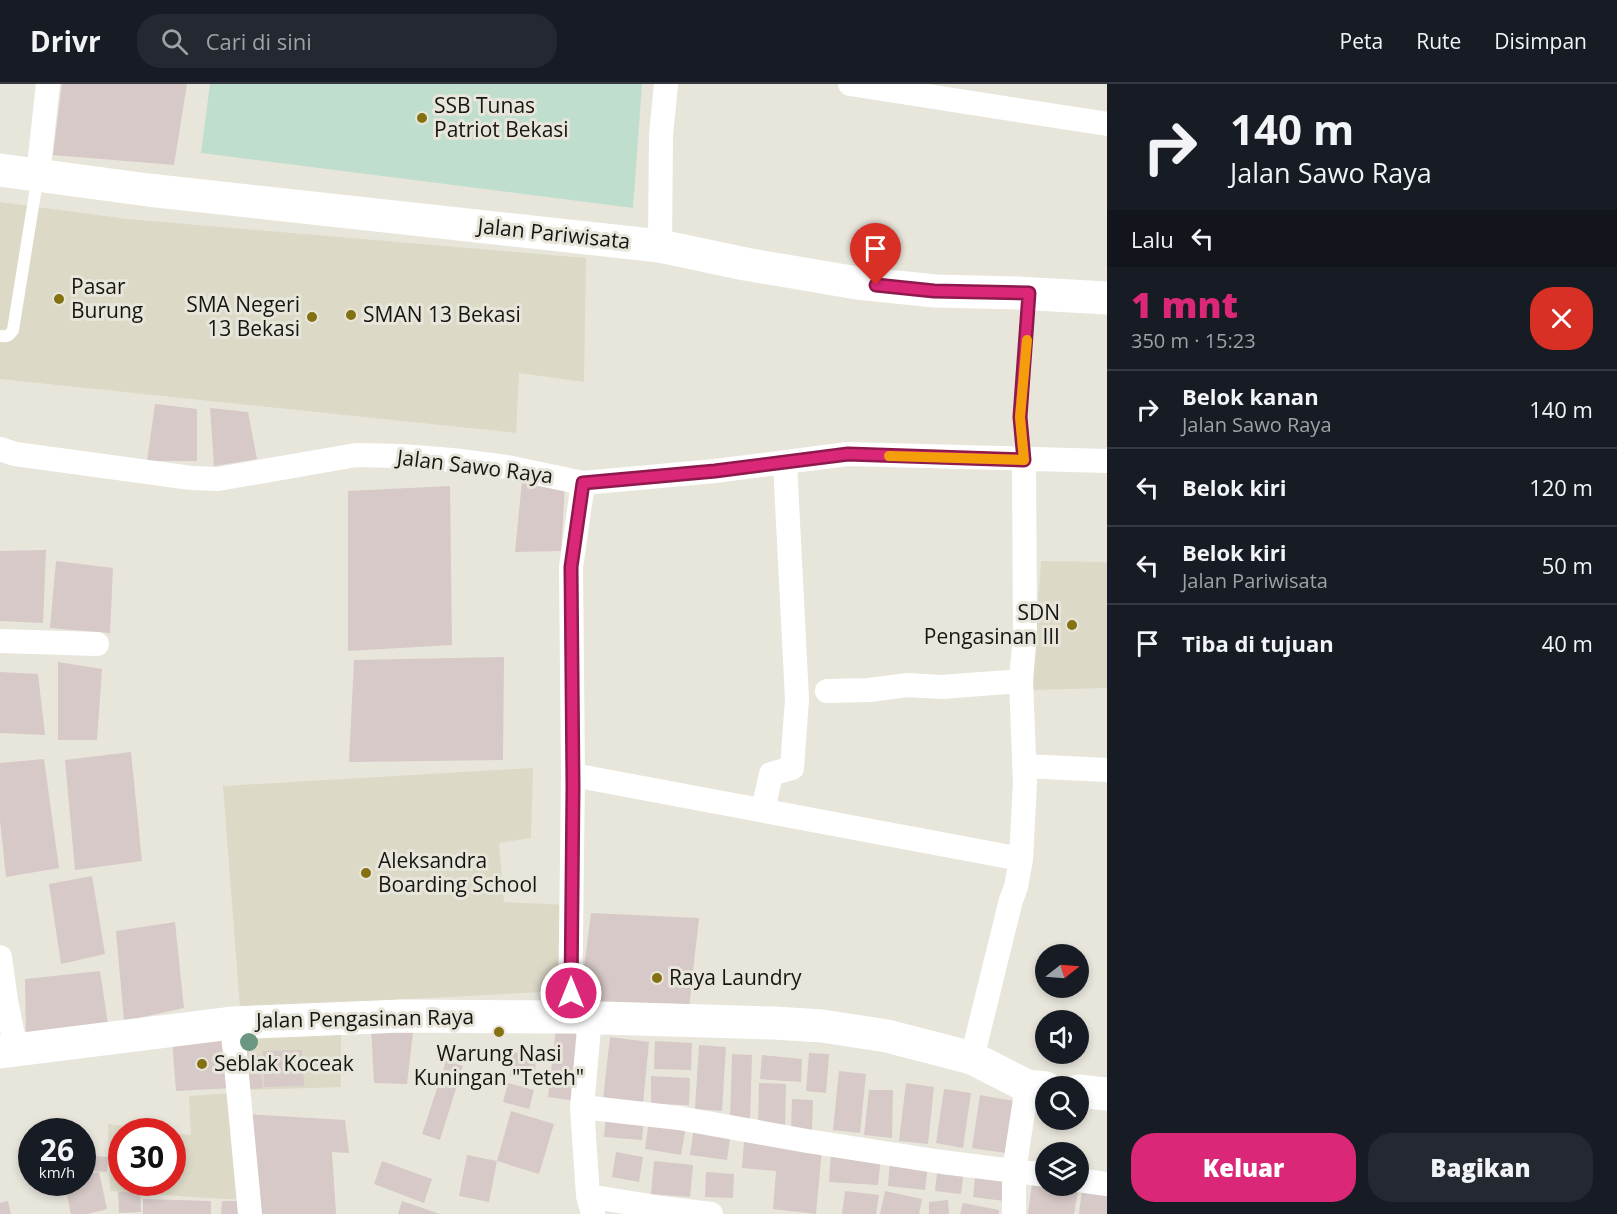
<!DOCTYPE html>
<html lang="id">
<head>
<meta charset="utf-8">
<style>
  body { margin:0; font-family:"Open Sans",sans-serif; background:#242831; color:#f1f3f6; height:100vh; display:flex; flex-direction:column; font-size:22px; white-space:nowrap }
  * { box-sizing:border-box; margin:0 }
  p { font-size:20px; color:#9ea1a6 }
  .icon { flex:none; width:33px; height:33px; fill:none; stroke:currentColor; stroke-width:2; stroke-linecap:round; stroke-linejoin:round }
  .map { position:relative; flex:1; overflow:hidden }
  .panel { display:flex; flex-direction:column; background:#171b24; width:510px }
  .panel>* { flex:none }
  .guide { background:#171b24; color:#f1f3f6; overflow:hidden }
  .needle { width:39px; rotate:73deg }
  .controls { position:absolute; left:1035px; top:860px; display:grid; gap:12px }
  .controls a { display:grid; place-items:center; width:54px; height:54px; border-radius:50%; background:#171b24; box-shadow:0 3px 9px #0003; font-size:30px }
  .speed { position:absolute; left:18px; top:1034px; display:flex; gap:12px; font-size:30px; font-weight:700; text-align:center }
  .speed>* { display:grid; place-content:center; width:78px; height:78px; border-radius:50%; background:#171b24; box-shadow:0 3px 9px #0003; line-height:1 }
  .speed small { font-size:15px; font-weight:400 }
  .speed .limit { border:9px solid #d22; background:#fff; color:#111 }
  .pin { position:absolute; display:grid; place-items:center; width:51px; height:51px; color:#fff; margin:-62px -26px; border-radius:50% 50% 50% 0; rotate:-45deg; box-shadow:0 0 6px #0007 }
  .pin .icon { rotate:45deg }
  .me { position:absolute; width:66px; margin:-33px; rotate:0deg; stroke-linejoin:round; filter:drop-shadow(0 0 4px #0008) }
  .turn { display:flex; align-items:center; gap:21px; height:126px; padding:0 24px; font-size:27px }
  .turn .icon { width:78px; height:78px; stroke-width:2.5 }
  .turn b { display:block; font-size:42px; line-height:51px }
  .then { display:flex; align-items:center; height:57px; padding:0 24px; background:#0003; gap:12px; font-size:22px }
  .round { display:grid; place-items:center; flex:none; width:63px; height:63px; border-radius:24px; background:#242831 }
  .summary { display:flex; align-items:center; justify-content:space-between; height:102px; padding:0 24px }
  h1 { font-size:36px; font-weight:800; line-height:45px; color:#db2777 }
  .primary-button { display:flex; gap:12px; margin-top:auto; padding:12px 24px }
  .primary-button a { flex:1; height:69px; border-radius:24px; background:#db2777; color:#fff; font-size:24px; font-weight:800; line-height:69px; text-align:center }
  .primary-button a+a { background:#242831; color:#f1f3f6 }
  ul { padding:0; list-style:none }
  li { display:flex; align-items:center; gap:18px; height:78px; padding:0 24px; border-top:2px solid #363941 }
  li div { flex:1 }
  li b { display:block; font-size:22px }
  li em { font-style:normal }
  header { display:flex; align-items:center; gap:36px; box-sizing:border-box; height:84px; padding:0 30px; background:#171b24; border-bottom:2px solid #363941 }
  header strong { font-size:28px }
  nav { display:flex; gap:33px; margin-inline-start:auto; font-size:21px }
  .search { width:420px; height:54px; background:#242831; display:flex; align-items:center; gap:15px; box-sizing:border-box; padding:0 21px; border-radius:24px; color:#9ea1a6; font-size:22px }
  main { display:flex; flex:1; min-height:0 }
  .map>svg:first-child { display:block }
</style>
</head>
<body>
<header>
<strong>Drivr</strong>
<div class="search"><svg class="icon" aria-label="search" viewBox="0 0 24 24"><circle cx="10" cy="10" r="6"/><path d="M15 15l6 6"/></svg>Cari di sini</div>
<nav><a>Peta</a><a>Rute</a><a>Disimpan</a></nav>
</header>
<main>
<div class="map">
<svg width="1107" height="1130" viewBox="0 0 1107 1130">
  <rect width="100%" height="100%" fill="#e8e6db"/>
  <path fill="#ddd9c7" d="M 0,118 L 127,135 L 586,174 L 584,298 L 519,289 L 516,349 L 0,295 Z
    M 1041,477 L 1107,478 L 1107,604 L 1031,606 Z
    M 533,684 L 531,754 L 499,759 L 504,818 L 571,821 L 561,907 L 240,924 L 223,702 Z
    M 341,944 L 341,1003 L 244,1006 L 237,950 Z
    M 233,1009 L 246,1116 L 191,1113 L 110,1107 L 108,1040 L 160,1047 L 122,1047 L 122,1098 L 172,1098 L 173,1049 L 191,1051 L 189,1012 Z"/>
  <path fill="#c0dece" d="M 210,0 L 642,0 L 633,124 L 201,69 Z"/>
  <path fill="#d6c9c7" d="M 62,0 L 187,0 L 174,81 L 53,71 Z
    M 155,320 L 197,325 L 197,377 L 147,377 Z
    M 210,324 L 248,328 L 257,375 L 214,382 Z
    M 522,397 L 565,401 L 561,467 L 515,468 Z
    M 450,402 L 452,561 L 348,567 L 348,407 Z
    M 46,466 L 43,539 L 0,537 L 0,467 Z
    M 56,477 L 113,484 L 110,549 L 50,544 Z
    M 504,573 L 503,676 L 349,678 L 354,576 Z
    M 58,578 L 102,585 L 97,656 L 58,656 Z
    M 0,588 L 38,590 L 45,651 L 0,649 Z
    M 131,668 L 142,777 L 75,786 L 65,676 Z
    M 44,675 L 59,784 L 6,793 L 0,736 L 0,679 Z
    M 92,792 L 105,870 L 61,880 L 49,800 Z
    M 591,829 L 699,834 L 689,924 L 579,923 Z
    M 175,838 L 184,924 L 124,937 L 116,847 Z
    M 100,887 L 108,940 L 26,953 L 25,895 Z
    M 414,940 L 407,1000 L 374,999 L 371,943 Z
    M 556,944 L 584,947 L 575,1017 L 548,1013 Z
    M 228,951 L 233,1004 L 176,1007 L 172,955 Z
    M 610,953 L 649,958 L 643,1020 L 603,1015 Z
    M 655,957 L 692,959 L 691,986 L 654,985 Z
    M 699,961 L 726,963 L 722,1027 L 695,1025 Z
    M 302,966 L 304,1002 L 264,1003 L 263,967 Z
    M 512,968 L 536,970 L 535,993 L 510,992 Z
    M 809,969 L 829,970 L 826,1009 L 806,1007 Z
    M 732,970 L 752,971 L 750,1037 L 730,1036 Z
    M 259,971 L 263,1004 L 249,1005 L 245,973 Z
    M 762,971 L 802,975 L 801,998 L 760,995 Z
    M 446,977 L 463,982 L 440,1056 L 422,1050 Z
    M 839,987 L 866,990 L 860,1049 L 833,1046 Z
    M 651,992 L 690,994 L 689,1021 L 651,1020 Z
    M 508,999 L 534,1006 L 529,1025 L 503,1018 Z
    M 759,999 L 786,1000 L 785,1045 L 758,1045 Z
    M 906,999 L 934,1003 L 928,1060 L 899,1057 Z
    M 944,1005 L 971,1009 L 963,1064 L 936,1059 Z
    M 869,1006 L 893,1006 L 892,1054 L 864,1051 Z
    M 980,1011 L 1020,1018 L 1012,1070 L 972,1064 Z
    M 792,1015 L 813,1016 L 812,1048 L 791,1047 Z
    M 511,1027 L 554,1040 L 539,1090 L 497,1077 Z
    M 247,1030 L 345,1036 L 349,1069 L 332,1068 L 336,1130 L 254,1130 Z
    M 606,1031 L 644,1034 L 642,1056 L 604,1053 Z
    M 649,1036 L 686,1042 L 681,1071 L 645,1065 Z
    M 694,1043 L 731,1048 L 727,1076 L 690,1071 Z
    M 744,1057 L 822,1065 L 816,1130 L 773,1125 L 776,1087 L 742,1084 Z
    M 616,1068 L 643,1073 L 639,1098 L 612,1093 Z
    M 831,1069 L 881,1073 L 878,1101 L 829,1098 Z
    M 82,1071 L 108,1073 L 107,1088 L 82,1086 Z
    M 467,1071 L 497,1077 L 489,1118 L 459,1112 Z
    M 890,1076 L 928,1081 L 925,1106 L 888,1102 Z
    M 382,1077 L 432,1095 L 424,1119 L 374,1100 Z
    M 654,1077 L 693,1081 L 690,1113 L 651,1110 Z
    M 938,1081 L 964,1084 L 961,1110 L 935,1107 Z
    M 99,1088 L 107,1125 L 87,1130 L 71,1130 L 64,1098 L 82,1098 L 82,1091 Z
    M 706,1088 L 734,1090 L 733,1114 L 705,1113 Z
    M 975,1093 L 1006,1097 L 1004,1117 L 973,1113 Z
    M 1032,1100 L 1078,1107 L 1074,1130 L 1028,1130 Z
    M 1082,1106 L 1107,1110 L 1107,1130 L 1079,1130 Z
    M 140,1107 L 141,1128 L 119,1129 L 118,1108 Z
    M 845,1107 L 879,1111 L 876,1130 L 842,1130 Z
    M 885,1107 L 922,1115 L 919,1130 L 880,1130 Z
    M 143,1115 L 211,1117 L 211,1130 L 143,1130 Z
    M 948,1116 L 949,1130 L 929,1130 L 929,1118 Z
    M 8,1117 L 11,1130 L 0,1130 L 0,1119 Z
    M 222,1117 L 246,1117 L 246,1130 L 221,1130 Z
    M 402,1117 L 440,1130 L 398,1130 Z
    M 963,1119 L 999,1126 L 999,1130 L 960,1130 Z"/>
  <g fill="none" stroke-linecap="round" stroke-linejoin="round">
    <path stroke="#fff" stroke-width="12" d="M 0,252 C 7,253 9,252 13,246 L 38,91
      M 1024,376 L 1020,333 L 1029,212"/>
    <path stroke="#fff" stroke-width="24" d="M 850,0 L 1107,40
      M 38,91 L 48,0
      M 660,162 L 661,51 L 666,0
      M 0,365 L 15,370 L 52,375 L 191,394 L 218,395 L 356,371 L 401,372 L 452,376 L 507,383 L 583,399 L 715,387 L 848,370 L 1107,377
      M 0,557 L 97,560
      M 827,607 L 869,606 L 908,601 L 941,603 L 1021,597
      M 1024,682 L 1107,686
      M 573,691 L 1021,775
      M 763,726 L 771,690 L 792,684 L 797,615 L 785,379
      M 0,873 L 6,917 L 16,966
      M 570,933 L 573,691 L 571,483 L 583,399
      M 590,933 L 582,1023 L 588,1112 L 593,1130
      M 232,939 L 250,1130
      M 972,974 L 1011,816 L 1016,803 L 1021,775 L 1025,699 L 1021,597 L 1025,550 L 1024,376
      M 582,1023 L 679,1034 L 807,1057 L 942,1078 L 1046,1091
      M 1078,1096 L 1107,1100
      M 588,1112 L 662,1124 L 711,1130
      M 1014,1130 L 1014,1087 L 1027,1002"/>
    <path stroke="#fff" stroke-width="33" d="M 0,86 L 148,106 L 660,162 L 745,180 L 857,199 L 935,207 L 1017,209 L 1107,214
      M 0,968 L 232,939 L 402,932 L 570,933 L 774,939 L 822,942 L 887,952 L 972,974 L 1027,1002 L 1046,1004
      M 1078,1007 L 1107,1010"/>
  </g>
  <circle fill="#6b9681" cx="249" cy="958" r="9"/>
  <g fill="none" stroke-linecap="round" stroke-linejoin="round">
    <g stroke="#8e194d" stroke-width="15">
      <path id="route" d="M 571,909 L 573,702 L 571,483 L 583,399 L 715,387 L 848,370 L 1024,376 L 1020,333 L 1029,209 L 934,207 L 876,201"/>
    </g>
    <use href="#route" stroke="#db2777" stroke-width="10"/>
    <path stroke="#f59e0b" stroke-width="10" d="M 889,372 L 1024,376 L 1020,333 L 1027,256"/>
  </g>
  <g fill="#837112" stroke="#e8e6db" stroke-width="2">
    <circle cx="422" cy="34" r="6"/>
    <circle cx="59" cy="215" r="6"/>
    <circle cx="351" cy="231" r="6"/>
    <circle cx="312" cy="233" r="6"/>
    <circle cx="1072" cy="541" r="6"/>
    <circle cx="366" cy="789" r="6"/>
    <circle cx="657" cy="894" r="6"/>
    <circle cx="499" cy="948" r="6"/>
    <circle cx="202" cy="980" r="6"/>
  </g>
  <g text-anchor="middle" stroke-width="6" stroke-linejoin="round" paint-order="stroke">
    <g font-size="21" fill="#171612" stroke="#e8e6db" text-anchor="start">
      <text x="434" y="29">SSB Tunas<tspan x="434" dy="24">Patriot Bekasi</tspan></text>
      <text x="71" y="210">Pasar<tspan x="71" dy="24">Burung</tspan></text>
      <text x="300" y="228" text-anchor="end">SMA Negeri<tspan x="300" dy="24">13 Bekasi</tspan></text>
      <text x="363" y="238">SMAN 13 Bekasi</text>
      <text x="1060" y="536" text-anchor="end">SDN<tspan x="1060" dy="24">Pengasinan III</tspan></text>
      <text x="378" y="784">Aleksandra<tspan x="378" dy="24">Boarding School</tspan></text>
      <text x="669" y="901">Raya Laundry</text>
      <text x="499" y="977" text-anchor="middle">Warung Nasi<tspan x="499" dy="24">Kuningan "Teteh"</tspan></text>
      <text x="214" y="987">Seblak Koceak</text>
    </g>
    <g font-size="21" fill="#171612" stroke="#e8e6db">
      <text transform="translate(554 150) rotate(6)" y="7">Jalan Pariwisata</text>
      <text transform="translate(475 383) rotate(7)" y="7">Jalan Sawo Raya</text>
      <text transform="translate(365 935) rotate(-1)" y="7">Jalan Pengasinan Raya</text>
    </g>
  </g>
</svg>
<div class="controls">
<a><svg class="needle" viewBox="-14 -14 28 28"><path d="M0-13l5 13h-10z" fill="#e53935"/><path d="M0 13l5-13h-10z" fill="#9ea1a6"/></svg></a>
<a><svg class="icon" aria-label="sound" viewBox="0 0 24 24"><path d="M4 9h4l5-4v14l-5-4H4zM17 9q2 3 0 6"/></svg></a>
<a><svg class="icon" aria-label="search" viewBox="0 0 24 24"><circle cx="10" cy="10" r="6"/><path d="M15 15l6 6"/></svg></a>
<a><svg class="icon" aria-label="layers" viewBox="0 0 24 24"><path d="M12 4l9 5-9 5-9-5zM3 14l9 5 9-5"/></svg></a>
</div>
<div class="speed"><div>26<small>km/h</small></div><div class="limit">30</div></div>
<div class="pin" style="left:876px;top:201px;background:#d93025"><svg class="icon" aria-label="arrive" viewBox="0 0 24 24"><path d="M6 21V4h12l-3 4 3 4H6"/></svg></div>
<svg class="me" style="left:571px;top:909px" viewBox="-20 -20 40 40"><circle r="17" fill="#db2777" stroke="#fff" stroke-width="3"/><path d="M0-11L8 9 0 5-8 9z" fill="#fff"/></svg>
</div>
<section class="panel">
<div class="guide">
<div class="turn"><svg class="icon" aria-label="right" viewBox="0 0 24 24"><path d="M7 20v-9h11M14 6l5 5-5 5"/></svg><div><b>140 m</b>Jalan Sawo Raya</div></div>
<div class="then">Lalu<svg class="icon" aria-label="left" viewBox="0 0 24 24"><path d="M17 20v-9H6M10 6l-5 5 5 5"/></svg></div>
</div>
<div class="summary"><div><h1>1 mnt</h1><p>350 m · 15:23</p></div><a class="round" style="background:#d93025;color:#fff"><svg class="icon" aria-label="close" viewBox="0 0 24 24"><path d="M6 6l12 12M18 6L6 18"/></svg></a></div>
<ul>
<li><svg class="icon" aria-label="right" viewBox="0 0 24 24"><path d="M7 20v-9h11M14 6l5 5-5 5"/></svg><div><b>Belok kanan</b><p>Jalan Sawo Raya</p></div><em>140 m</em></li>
<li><svg class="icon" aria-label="left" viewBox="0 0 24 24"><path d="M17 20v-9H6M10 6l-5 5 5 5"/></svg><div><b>Belok kiri</b></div><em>120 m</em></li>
<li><svg class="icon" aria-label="left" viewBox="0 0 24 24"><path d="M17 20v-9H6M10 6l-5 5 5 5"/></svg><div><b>Belok kiri</b><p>Jalan Pariwisata</p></div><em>50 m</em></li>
<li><svg class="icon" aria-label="arrive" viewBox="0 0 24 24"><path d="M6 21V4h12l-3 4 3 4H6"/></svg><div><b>Tiba di tujuan</b></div><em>40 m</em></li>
</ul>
<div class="primary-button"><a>Keluar</a><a>Bagikan</a></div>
</section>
</main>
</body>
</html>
